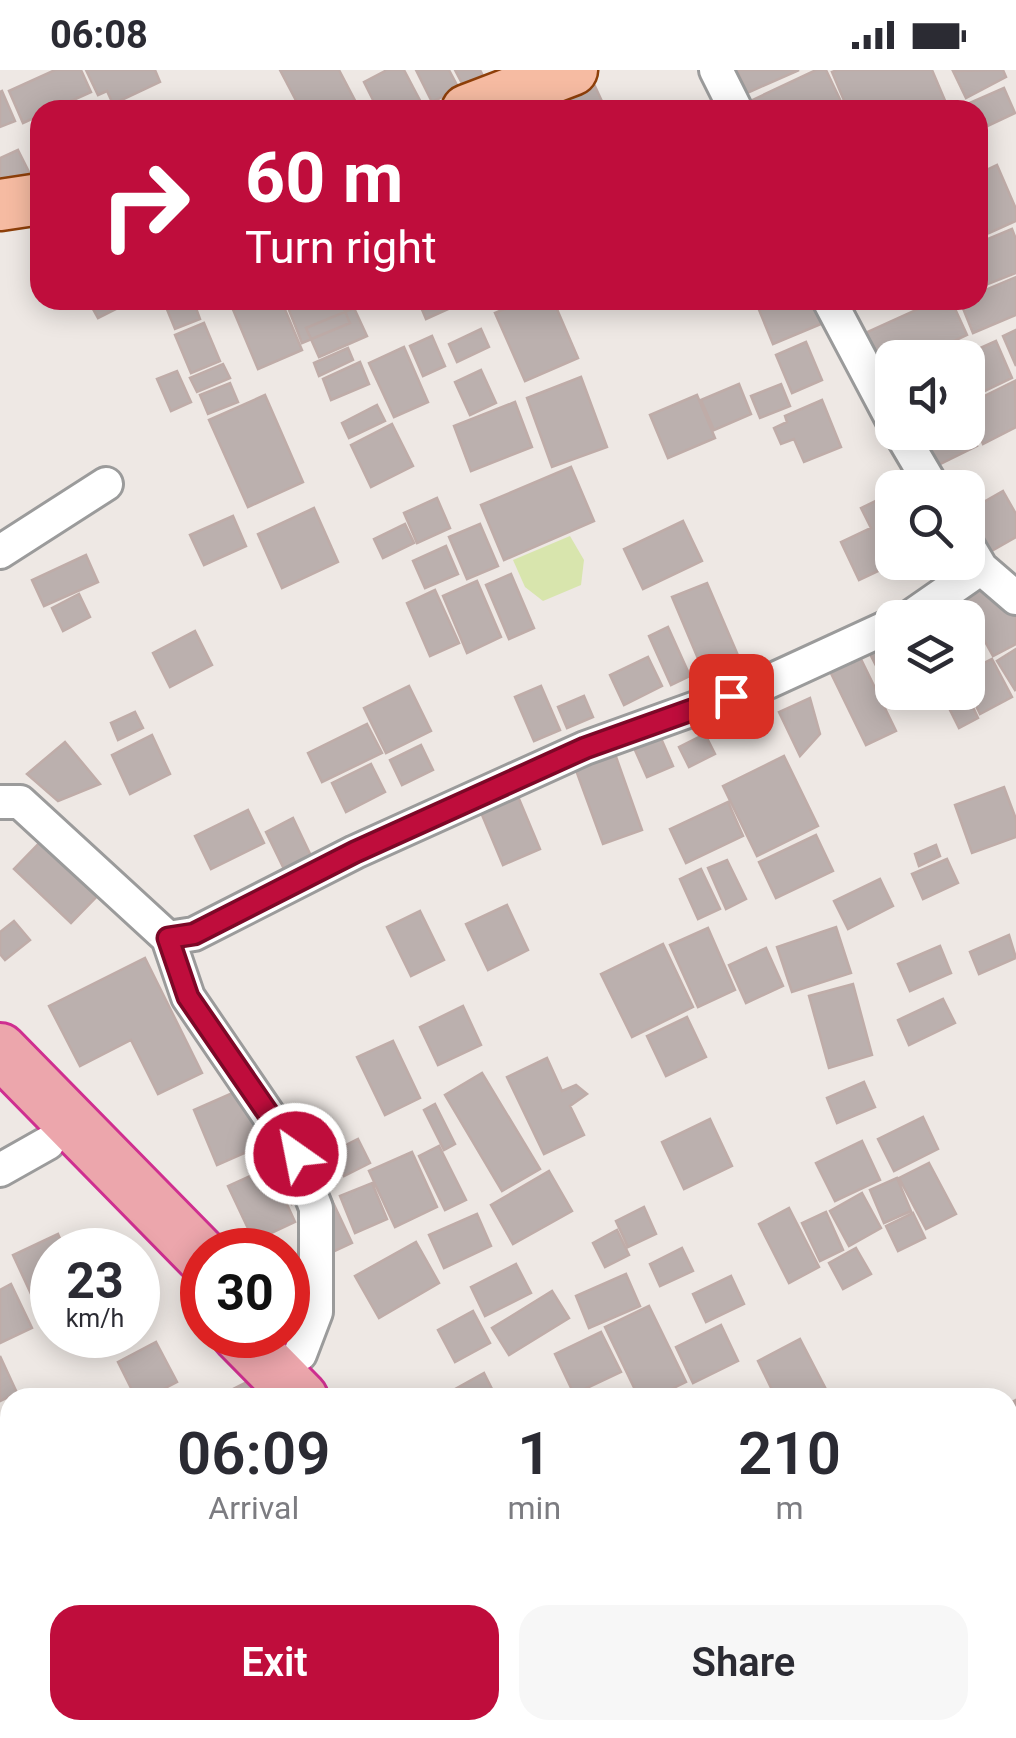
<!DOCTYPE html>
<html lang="en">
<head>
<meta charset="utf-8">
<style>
  body { margin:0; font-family:Roboto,sans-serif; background:#f7f7f7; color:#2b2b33; height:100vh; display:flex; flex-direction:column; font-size:38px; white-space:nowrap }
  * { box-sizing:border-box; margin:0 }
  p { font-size:32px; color:#7c7c81 }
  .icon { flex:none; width:55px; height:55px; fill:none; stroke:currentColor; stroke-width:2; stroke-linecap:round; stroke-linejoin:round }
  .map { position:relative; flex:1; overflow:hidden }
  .drawer { position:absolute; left:0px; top:1318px; width:1018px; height:352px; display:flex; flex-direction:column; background:#fff; border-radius:30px 30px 0 0; box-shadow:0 5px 25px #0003 }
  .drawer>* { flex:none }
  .top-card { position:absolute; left:30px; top:30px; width:958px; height:210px; border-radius:30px; box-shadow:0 5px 25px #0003; background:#bf0d3c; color:#fff; overflow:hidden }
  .fabs { position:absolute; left:875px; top:270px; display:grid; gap:20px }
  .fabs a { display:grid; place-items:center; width:110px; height:110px; border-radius:20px; background:#fff; box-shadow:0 5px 25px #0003; font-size:50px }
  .speed { position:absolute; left:30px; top:1158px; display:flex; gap:20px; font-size:50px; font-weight:700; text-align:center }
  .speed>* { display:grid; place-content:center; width:130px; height:130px; border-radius:50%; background:#fff; box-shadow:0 5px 25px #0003; line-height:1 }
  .speed small { font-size:25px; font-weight:400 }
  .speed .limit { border:15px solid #d22; background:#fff; color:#111 }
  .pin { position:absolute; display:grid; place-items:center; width:85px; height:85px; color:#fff; margin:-42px; border-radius:20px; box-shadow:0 5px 15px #0006 }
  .me { position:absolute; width:110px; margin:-55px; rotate:327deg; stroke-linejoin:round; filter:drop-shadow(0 0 8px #0008) }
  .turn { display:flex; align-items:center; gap:35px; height:210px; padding:0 50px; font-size:45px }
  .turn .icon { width:130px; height:130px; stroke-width:2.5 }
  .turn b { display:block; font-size:70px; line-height:85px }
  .eta { display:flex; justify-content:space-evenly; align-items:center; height:170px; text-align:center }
  .eta b { font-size:60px; font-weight:600; line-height:70px }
  .cta { display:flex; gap:20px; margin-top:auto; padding:20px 50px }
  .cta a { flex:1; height:115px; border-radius:30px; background:#bf0d3c; color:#fff; font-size:40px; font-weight:600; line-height:115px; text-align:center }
  .cta a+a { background:#f7f7f7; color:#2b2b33 }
  .status { display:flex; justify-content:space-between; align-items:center; height:70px; padding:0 50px; background:#fff; direction:ltr }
  .status svg { height:28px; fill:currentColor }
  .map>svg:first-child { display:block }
</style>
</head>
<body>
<div class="status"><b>06:08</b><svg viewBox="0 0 49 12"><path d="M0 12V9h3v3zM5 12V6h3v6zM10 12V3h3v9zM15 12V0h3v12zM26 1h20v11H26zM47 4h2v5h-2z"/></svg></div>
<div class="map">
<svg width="1016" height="1668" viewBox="0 0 1016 1668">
  <rect width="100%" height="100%" fill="#eee8e4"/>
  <path fill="#d8e5ad" d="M 570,466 L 584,490 L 581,515 L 543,531 L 525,517 L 513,490 Z"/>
  <path fill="#bbb0ae" stroke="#bfaca8" stroke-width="2.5" d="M 55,0 L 81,0 L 91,22 L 71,31 L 74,38 L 70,40 L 40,40 L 39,54 L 36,47 L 23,53 L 9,21 Z
    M 86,0 L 155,0 L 160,12 L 113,34 L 107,21 L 98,25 Z
    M 280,0 L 339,0 L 360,40 L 301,40 Z
    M 387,0 L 404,0 L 424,38 L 378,40 L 364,12 Z
    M 416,0 L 449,0 L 459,19 L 432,32 Z
    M 455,0 L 480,0 L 486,12 L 466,21 Z
    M 737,0 L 799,0 L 747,23 Z
    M 816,0 L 826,0 L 845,40 L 749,40 L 746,33 Z
    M 837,0 L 932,0 L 949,40 L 848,40 L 832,2 Z
    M 1003,0 L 1006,7 L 966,28 L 953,1 Z
    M 593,12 L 606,40 L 529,40 Z
    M 1004,18 L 1015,43 L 979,60 L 978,40 L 970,40 L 967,34 Z
    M 2,21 L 15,51 L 0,57 L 0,22 Z
    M 18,80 L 34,112 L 8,125 L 0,108 L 0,88 Z
    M 997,95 L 1016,139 L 1016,151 L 989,163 L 978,138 L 978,104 Z
    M 1012,159 L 1016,169 L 1016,203 L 978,218 L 978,173 Z
    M 1016,207 L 1016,245 L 973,263 L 960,231 L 978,230 L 978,223 Z
    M 88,230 L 124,230 L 126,234 L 98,248 Z
    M 183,230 L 193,230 L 200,249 L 175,259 L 166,237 Z
    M 229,230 L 281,230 L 302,280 L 258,299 Z
    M 285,230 L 340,230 L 350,253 L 302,273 Z
    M 418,230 L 463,230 L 464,232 L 426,249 Z
    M 526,230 L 553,230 L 578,288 L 525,311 L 495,243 Z
    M 755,230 L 819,230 L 828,251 L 773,274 Z
    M 938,230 L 951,230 L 967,265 L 918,288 L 892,288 L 892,299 L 883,303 L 865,263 Z
    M 354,238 L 367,266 L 319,287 L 306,258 Z
    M 204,253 L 220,291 L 191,303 L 175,265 Z
    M 481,259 L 489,277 L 457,292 L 449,274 Z
    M 1016,260 L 1016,296 L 1003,266 Z
    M 432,266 L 445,296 L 423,306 L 410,276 Z
    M 996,271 L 1012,308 L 968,329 L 968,288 L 958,288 Z
    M 806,272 L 822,310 L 792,323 L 776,285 Z
    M 404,277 L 428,332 L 394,347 L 369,293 Z
    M 348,278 L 353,290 L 319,306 L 314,293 Z
    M 360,292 L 369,314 L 331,330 L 323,309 Z
    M 223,294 L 230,308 L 197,322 L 190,308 Z
    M 481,300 L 496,333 L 470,345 L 455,312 Z
    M 177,301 L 191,332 L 171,341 L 157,309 Z
    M 581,307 L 607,377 L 552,397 L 527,328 Z
    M 1015,311 L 1016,357 L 983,374 L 968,334 Z
    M 230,313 L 238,332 L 208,344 L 200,325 Z
    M 739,314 L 751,344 L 714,360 L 701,330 Z
    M 781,314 L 790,336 L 760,348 L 751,326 Z
    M 265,325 L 303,412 L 248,437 L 209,350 Z
    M 697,325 L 715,368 L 668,388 L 650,345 Z
    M 822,330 L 841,377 L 804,392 L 794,369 L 781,374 L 774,358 L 787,352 L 785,346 Z
    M 515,332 L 532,377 L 471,401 L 454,356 Z
    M 377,335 L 385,351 L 349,368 L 342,353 Z
    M 392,354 L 413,396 L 371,417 L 351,375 Z
    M 968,356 L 977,376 L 932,398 L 916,362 L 968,362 Z
    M 571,397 L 594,451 L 504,490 L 481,435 Z
    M 1003,421 L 1016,444 L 1016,467 L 988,483 L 968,441 Z
    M 892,423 L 892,492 L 897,492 L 859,510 L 841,472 L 871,458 L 861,438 Z
    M 437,428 L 450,458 L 417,473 L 404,443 Z
    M 314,438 L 338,492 L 282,518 L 258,464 Z
    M 233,446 L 246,476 L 204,495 L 190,465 Z
    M 683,451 L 702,491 L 643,519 L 624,479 Z
    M 405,454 L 414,473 L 383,488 L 374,469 Z
    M 480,454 L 498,496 L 467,509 L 449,467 Z
    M 446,476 L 458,504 L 425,518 L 413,491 Z
    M 86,485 L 98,512 L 44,536 L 32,510 Z
    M 511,504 L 534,558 L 509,569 L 486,515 Z
    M 477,511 L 501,567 L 467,583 L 443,526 Z
    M 982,511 L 1016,536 L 1016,574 L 993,586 L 959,524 Z
    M 707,513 L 740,590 L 705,605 L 672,527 Z
    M 435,520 L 459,573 L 430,586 L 407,533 Z
    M 79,524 L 90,547 L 63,561 L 52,538 Z
    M 668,557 L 690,606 L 671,615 L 649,566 Z
    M 195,561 L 212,595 L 170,617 L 153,583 Z
    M 889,569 L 892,576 L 892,622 L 900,622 L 892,627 L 868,580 Z
    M 1016,579 L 1016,619 L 1015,620 L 997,591 Z
    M 858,583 L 896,661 L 866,675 L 828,597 Z
    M 648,587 L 662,616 L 624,635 L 610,605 Z
    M 992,589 L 1012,627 L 980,644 L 968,619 L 968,601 Z
    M 409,616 L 431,661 L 386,683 L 364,638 Z
    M 541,616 L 560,660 L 534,671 L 515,627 Z
    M 941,622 L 966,622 L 978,648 L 959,658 Z
    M 584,626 L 593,647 L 567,658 L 558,637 Z
    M 810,628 L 820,664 L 800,686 L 779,642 Z
    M 135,642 L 143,658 L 118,670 L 111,653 Z
    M 367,654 L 382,683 L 322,712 L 308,683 Z
    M 657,659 L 673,696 L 647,707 L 631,671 Z
    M 705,664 L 715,684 L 689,697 L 679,677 Z
    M 152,665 L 170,704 L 130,724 L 112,685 Z
    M 609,667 L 642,760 L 603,774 L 569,681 Z
    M 65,672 L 100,714 L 58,731 L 27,704 Z
    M 421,675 L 433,700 L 402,715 L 390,690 Z
    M 784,686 L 818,756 L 757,786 L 723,716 Z
    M 371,694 L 385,722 L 346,742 L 332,713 Z
    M 509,705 L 540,779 L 503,795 L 472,721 Z
    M 1004,717 L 1016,749 L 1016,767 L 972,783 L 955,735 Z
    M 728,732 L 743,766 L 686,793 L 670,759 Z
    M 248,740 L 264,773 L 211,799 L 195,766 Z
    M 293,748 L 311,786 L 284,799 L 266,762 Z
    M 48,764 L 105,818 L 71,853 L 14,799 Z
    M 816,765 L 833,801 L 776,828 L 759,792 Z
    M 936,775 L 940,786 L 919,796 L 915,784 Z
    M 947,789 L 958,813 L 923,829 L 912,804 Z
    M 727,790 L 746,829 L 726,839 L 708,798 Z
    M 701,799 L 720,839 L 698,849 L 680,809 Z
    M 880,809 L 893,836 L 848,859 L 834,831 Z
    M 507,835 L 528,880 L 488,900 L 466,854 Z
    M 420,841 L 444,890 L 411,906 L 387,857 Z
    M 14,851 L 30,870 L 5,890 L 0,884 L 0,862 Z
    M 836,857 L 851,903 L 792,922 L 777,877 Z
    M 708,858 L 735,920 L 698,937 L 670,875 Z
    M 1009,865 L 1016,888 L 979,904 L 970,882 Z
    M 663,874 L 693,937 L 632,967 L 601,904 Z
    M 940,876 L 951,903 L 910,921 L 898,894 Z
    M 766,878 L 783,916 L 746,933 L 729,895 Z
    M 145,888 L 202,1003 L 158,1024 L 131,970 L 80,996 L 49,936 Z
    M 853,914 L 872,985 L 829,998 L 809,926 Z
    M 943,929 L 955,953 L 909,975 L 898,950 Z
    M 463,936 L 481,975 L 438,995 L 420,957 Z
    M 687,947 L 706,987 L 666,1006 L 647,966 Z
    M 393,971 L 420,1028 L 385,1045 L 357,987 Z
    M 547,988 L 562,1021 L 576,1015 L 587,1024 L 570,1036 L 584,1065 L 544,1084 L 507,1007 Z
    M 482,1003 L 540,1099 L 502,1121 L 445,1025 Z
    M 864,1012 L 875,1037 L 837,1053 L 827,1028 Z
    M 244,1018 L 267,1073 L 217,1095 L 194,1040 Z
    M 435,1034 L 455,1074 L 444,1080 L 424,1040 Z
    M 923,1047 L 938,1079 L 894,1101 L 878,1069 Z
    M 710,1049 L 732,1096 L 684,1119 L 662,1072 Z
    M 358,1069 L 370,1093 L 344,1106 L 332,1082 Z
    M 862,1071 L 880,1110 L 835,1131 L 816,1093 Z
    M 439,1076 L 466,1130 L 445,1140 L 419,1086 Z
    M 319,1077 L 336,1114 L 292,1134 L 275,1097 Z
    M 412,1082 L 437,1137 L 395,1157 L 369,1101 Z
    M 929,1093 L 956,1144 L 926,1159 L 899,1108 Z
    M 270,1097 L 295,1152 L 254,1171 L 228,1116 Z
    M 549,1101 L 572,1141 L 513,1174 L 491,1135 Z
    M 897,1108 L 911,1141 L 884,1153 L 870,1120 Z
    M 372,1113 L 387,1149 L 355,1163 L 340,1126 Z
    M 862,1123 L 881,1158 L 849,1176 L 830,1141 Z
    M 329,1124 L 352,1173 L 328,1184 L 305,1136 Z
    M 644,1137 L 656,1164 L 628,1177 L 616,1151 Z
    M 789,1138 L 819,1197 L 789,1213 L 759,1154 Z
    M 826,1142 L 843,1180 L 820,1191 L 802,1153 Z
    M 913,1143 L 925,1168 L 898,1181 L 886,1156 Z
    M 477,1144 L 491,1176 L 444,1198 L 429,1165 Z
    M 617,1160 L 629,1185 L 605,1197 L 593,1173 Z
    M 58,1164 L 65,1180 L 52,1180 L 52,1233 L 38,1239 L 13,1185 Z
    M 416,1172 L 439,1213 L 379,1248 L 355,1206 Z
    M 682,1178 L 693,1201 L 660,1216 L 650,1194 Z
    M 856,1178 L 871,1204 L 843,1219 L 829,1193 Z
    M 516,1194 L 531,1223 L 485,1246 L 471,1217 Z
    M 626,1204 L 640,1236 L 589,1258 L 576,1226 Z
    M 731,1206 L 744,1234 L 706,1252 L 693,1224 Z
    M 11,1214 L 32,1258 L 0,1273 L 0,1220 Z
    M 552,1221 L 569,1248 L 509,1285 L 492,1258 Z
    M 649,1236 L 686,1312 L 653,1328 L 639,1328 L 605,1257 Z
    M 473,1241 L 490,1273 L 455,1292 L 438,1260 Z
    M 721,1255 L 738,1291 L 693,1313 L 676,1277 Z
    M 601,1262 L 621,1302 L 574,1324 L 555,1284 Z
    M 800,1269 L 830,1327 L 829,1328 L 776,1328 L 758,1291 Z
    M 156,1272 L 177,1312 L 146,1328 L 136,1328 L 118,1292 Z
    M 0,1286 L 17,1323 L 0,1331 Z
    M 484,1303 L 494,1323 L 484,1328 L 439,1328 Z
    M 247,1312 L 254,1328 L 215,1328 Z
    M 1016,1330 L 1016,1383 L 1013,1385 L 1008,1373 L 1008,1334 Z
    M 5,1348 L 10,1357 L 10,1389 L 0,1394 L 0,1350 Z
    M 0,1461 L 10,1481 L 10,1498 L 0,1503 Z
    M 10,1584 L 10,1624 L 0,1603 L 0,1589 Z
    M 210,1660 L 252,1660 L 254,1665 L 214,1668 Z
    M 363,1660 L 379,1660 L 382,1668 L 343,1668 Z
    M 441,1660 L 483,1660 L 486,1666 L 445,1668 Z
    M 572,1660 L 580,1668 L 542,1668 L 539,1661 Z"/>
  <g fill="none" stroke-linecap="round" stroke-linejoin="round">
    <g stroke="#9b9b9b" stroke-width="38">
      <path id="minor" d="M 716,0 L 736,40
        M 829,230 L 892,349
        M 900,362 L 933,418
        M 968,476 L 981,498 L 1016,528
        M 0,482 L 106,414
        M 909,548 L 981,498
        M 0,732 L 20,732 L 168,868 L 194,864 L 355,782 L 585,678 L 768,612 L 892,555
        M 168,868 L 188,927 L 295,1084 L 316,1138 L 316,1242 L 300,1284
        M 0,1100 L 48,1073
        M 523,1660 L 525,1668"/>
    </g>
    <g stroke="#8e3f09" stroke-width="55">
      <path id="primary" d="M 467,40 L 572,0
        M 0,135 L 40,129"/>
    </g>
    <g stroke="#cf2f90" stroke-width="58">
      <path id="trunk" d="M 0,980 L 202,1186
        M 239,1265 L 301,1328
        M 619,1660 L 626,1668
        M 665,1660 L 672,1668"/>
    </g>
    <use href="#minor" stroke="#fff" stroke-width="32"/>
    <use href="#primary" stroke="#f6bba2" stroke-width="50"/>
    <use href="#trunk" stroke="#eca6ac" stroke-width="52"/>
  </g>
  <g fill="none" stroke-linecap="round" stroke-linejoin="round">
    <g stroke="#7c0827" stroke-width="25">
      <path id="route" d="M 296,1084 L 188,927 L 168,868 L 194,864 L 355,782 L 585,678 L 731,626"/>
    </g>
    <use href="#route" stroke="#bf0d3c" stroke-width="18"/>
  </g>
</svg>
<div class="fabs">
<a><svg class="icon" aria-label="sound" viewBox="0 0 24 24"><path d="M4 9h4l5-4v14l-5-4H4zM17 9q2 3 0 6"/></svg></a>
<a><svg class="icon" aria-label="search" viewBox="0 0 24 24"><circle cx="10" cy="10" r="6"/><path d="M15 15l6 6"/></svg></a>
<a><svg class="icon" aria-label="layers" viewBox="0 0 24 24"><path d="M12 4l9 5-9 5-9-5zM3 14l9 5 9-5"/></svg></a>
</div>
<div class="speed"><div>23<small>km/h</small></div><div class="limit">30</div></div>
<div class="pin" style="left:731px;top:626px;background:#d93025"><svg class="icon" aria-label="arrive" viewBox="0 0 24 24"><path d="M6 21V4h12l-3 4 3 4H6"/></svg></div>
<svg class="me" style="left:296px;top:1084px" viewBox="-20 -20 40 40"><circle r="17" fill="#bf0d3c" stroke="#fff" stroke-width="3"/><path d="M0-11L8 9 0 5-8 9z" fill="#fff"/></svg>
<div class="top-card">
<div class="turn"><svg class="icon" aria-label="right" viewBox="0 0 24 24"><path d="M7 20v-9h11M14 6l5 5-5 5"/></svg><div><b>60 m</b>Turn right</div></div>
</div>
<section class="drawer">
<div class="eta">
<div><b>06:09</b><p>Arrival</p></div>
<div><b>1</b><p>min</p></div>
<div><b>210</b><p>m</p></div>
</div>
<div class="cta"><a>Exit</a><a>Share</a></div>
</section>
</div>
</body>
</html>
